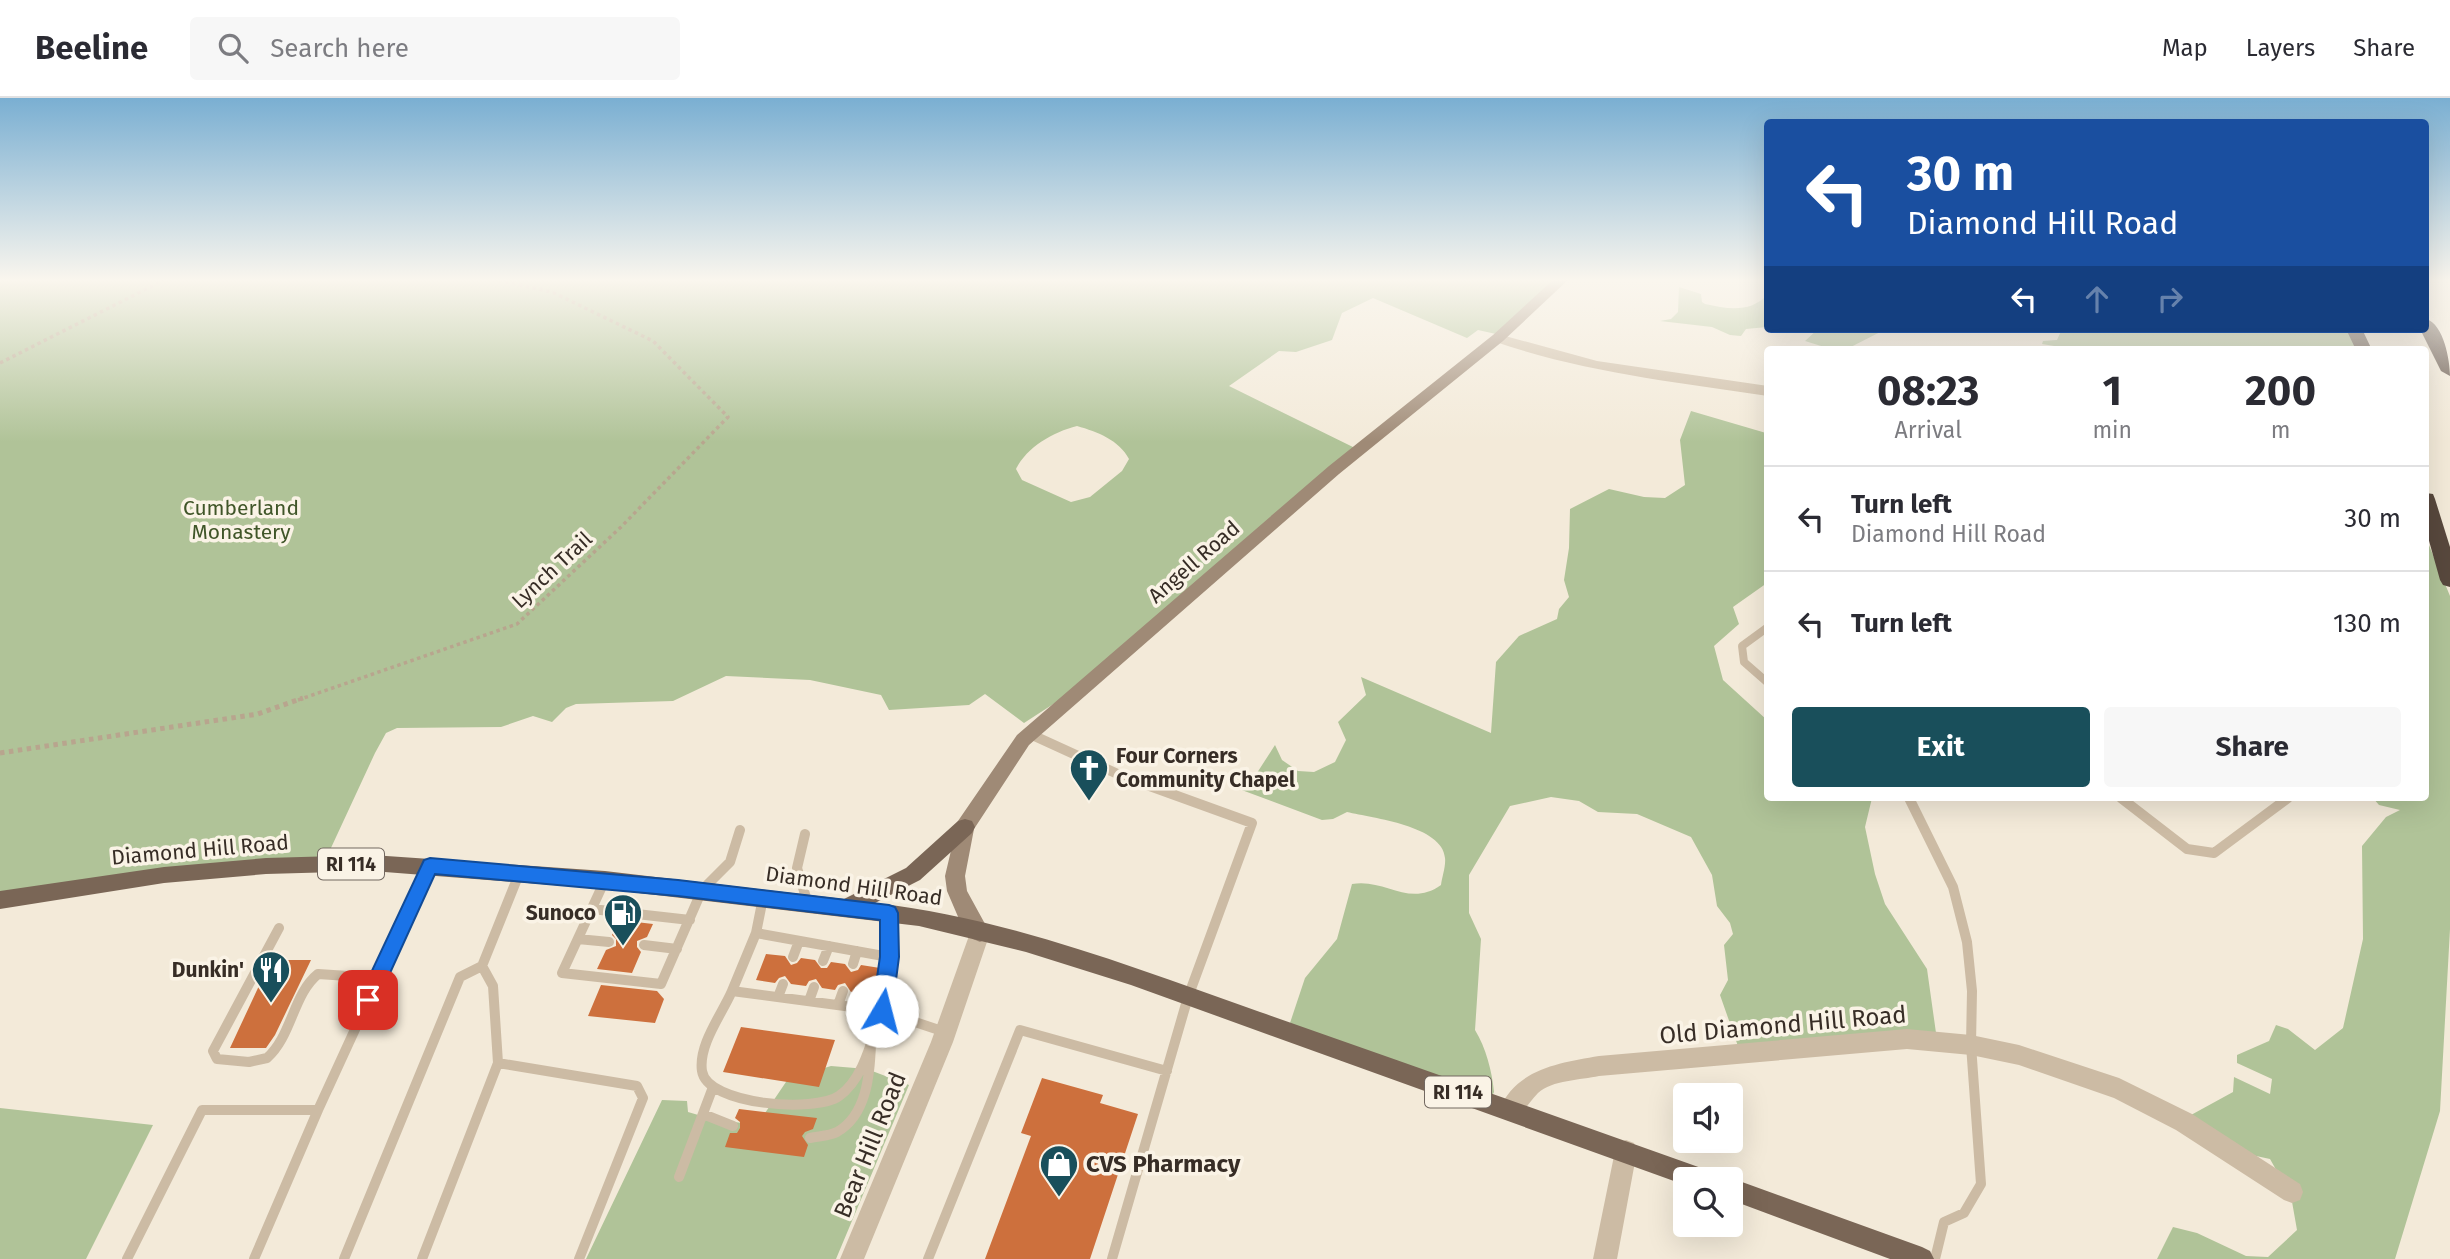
<!DOCTYPE html>
<html lang="en">
<head>
<meta charset="utf-8">
<style>
  body { margin:0; font-family:"Fira Sans",sans-serif; background:#f7f7f7; color:#2b2b33; height:100vh; display:flex; flex-direction:column; font-size:26px; white-space:nowrap }
  * { box-sizing:border-box; margin:0 }
  p { font-size:23px; color:#7c7c81 }
  .icon { flex:none; width:38px; height:38px; fill:none; stroke:currentColor; stroke-width:2; stroke-linecap:round; stroke-linejoin:round }
  .map { position:relative; flex:1; overflow:hidden }
  .sheet { position:absolute; left:1764px; top:248px; width:665px; height:455px; display:flex; flex-direction:column; background:#fff; border-radius:7px; box-shadow:0 7px 28px #0002 }
  .sheet>* { flex:none }
  .top-card { position:absolute; left:1764px; top:21px; width:665px; height:214px; border-radius:7px; box-shadow:0 7px 28px #0002; background:#1a4fa0; color:#fff; overflow:hidden }
  .fabs { position:absolute; left:1673px; top:985px; display:grid; gap:14px }
  .fabs a { display:grid; place-items:center; width:70px; height:70px; border-radius:7px; background:#fff; box-shadow:0 7px 28px #0002; font-size:35px }
  .pin { position:absolute; display:grid; place-items:center; width:60px; height:60px; color:#fff; margin:-30px; border-radius:14px; box-shadow:0 4px 10px #0006 }
  .me { position:absolute; width:77px; margin:-38px; rotate:8deg; stroke-linejoin:round; filter:drop-shadow(0 0 5px #0008) }
  .turn { display:flex; align-items:center; gap:24px; height:147px; padding:0 28px; font-size:32px }
  .turn .icon { width:91px; height:91px; stroke-width:2.5 }
  .turn b { display:block; font-size:49px; line-height:60px }
  .lanes { display:flex; align-items:center; height:66px; padding:0 28px; background:#0003; justify-content:center; gap:35px; direction:ltr }
  .lanes .off { opacity:.35 }
  .eta { display:flex; justify-content:space-evenly; align-items:center; height:119px; text-align:center }
  .eta b { font-size:42px; font-weight:700; line-height:49px }
  .button { display:flex; gap:14px; margin-top:auto; padding:14px 28px }
  .button a { flex:1; height:80px; border-radius:7px; background:#194f5b; color:#fff; font-size:28px; font-weight:700; line-height:80px; text-align:center }
  .button a+a { background:#f7f7f7; color:#2b2b33 }
  ul { padding:0; list-style:none }
  li { display:flex; align-items:center; gap:21px; height:105px; padding:0 28px; border-top:2px solid #e1e1e2 }
  li div { flex:1 }
  li b { display:block; font-size:26px }
  li em { font-style:normal }
  header { display:flex; align-items:center; gap:42px; box-sizing:border-box; height:98px; padding:0 35px; background:#fff; border-bottom:2px solid #e1e1e2 }
  header strong { font-size:33px }
  nav { display:flex; gap:38px; margin-inline-start:auto; font-size:24px }
  .search { width:490px; height:63px; background:#f7f7f7; display:flex; align-items:center; gap:18px; box-sizing:border-box; padding:0 24px; border-radius:7px; color:#7c7c81; font-size:26px }
  .map>svg:first-child { display:block }
</style>
</head>
<body>
<header>
<strong>Beeline</strong>
<div class="search"><svg class="icon" aria-label="search" viewBox="0 0 24 24"><circle cx="10" cy="10" r="6"/><path d="M15 15l6 6"/></svg>Search here</div>
<nav><a>Map</a><a>Layers</a><a>Share</a></nav>
</header>
<div class="map">
<svg width="2450" height="1161" viewBox="0 0 2450 1161">
  <rect width="100%" height="100%" fill="#f3ead9"/>
  <path fill="#b0c398" fill-rule="evenodd" d="M 0,181 L 1557,181 L 1496,236 L 1478,232 L 1467,240 L 1373,200 L 1342,215 L 1332,242 L 1296,254 L 1279,253 L 1229,288 L 1357,351 L 1058,603 L 1024,625 L 985,596 L 969,607 L 889,612 L 881,597 L 810,582 L 726,578 L 673,603 L 576,606 L 566,610 L 552,624 L 533,618 L 501,629 L 397,630 L 386,635 L 375,655 L 324,765 L 0,795 ZM 1077,328 C 1098,334 1119,342 1129,361 L 1122,373 L 1090,399 L 1071,404 L 1022,382 L 1016,371 C 1027,349 1053,334 1077,328 Z
    M 1679,189 L 1701,196 L 1702,204 L 1705,206 C 1728,211 1750,215 1767,197 L 1767,229 L 1746,231 L 1741,238 L 1730,237 L 1712,229 L 1660,223 L 1671,221 L 1678,214 Z
    M 1818,231 L 1886,231 L 1845,252 L 1834,252 L 1805,243 Z
    M 2062,231 L 2349,231 L 2357,252 L 2078,252 L 2042,246 L 2043,243 L 2057,242 Z
    M 1691,313 L 1766,335 L 1768,342 L 1767,485 L 1733,509 L 1739,526 L 1714,548 L 1723,582 L 1767,622 L 1768,700 L 1872,700 L 1865,729 L 1875,776 L 1885,806 L 1927,871 L 1937,942 L 1739,951 L 1720,897 L 1728,882 L 1724,847 L 1733,836 L 1730,825 L 1717,808 L 1712,777 L 1691,739 L 1637,716 L 1598,714 L 1579,703 L 1551,699 L 1510,708 L 1469,777 L 1469,815 L 1481,841 L 1475,932 C 1486,950 1492,973 1494,994 L 1492,998 L 1287,934 L 1305,880 L 1337,841 L 1352,786 C 1385,780 1409,810 1441,787 C 1442,779 1446,768 1445,760 C 1443,728 1373,720 1347,714 L 1333,721 L 1322,722 L 1239,691 L 1255,678 L 1275,647 L 1282,662 L 1298,673 L 1314,674 L 1335,664 L 1346,642 L 1338,624 L 1366,597 L 1361,579 L 1491,635 L 1496,564 L 1519,538 L 1557,521 L 1559,511 L 1569,499 L 1564,482 L 1569,450 L 1570,411 L 1609,391 L 1644,399 L 1665,400 L 1685,387 L 1680,342 Z
    M 2426,440 L 2450,498 L 2450,831 L 2440,1013 L 2395,1161 L 2157,1161 L 2173,1129 L 2197,1135 L 2246,1158 L 2268,1159 L 2297,1132 L 2291,1098 L 2270,1061 L 2233,1053 L 2191,1017 L 2233,994 L 2234,979 L 2270,996 L 2272,981 L 2237,965 L 2237,957 L 2269,943 L 2276,927 L 2288,931 L 2315,952 L 2343,930 L 2363,841 L 2362,748 L 2386,719 L 2400,712 L 2379,707 L 2373,700 L 2426,700 Z
    M 831,968 L 867,971 L 909,987 L 836,1161 L 586,1161 L 662,1002 L 687,1003 L 688,1014 L 712,1021 L 757,1027 L 788,981 Z
    M 0,1010 L 153,1027 L 86,1161 L 0,1161 Z"/>
  <path fill="#cd703d" d="M 619,822 L 653,826 L 647,839 L 637,843 L 637,849 L 641,854 L 632,875 L 597,871 L 606,852 L 616,848 L 616,841 L 612,837 Z
    M 766,856 L 785,858 L 791,867 L 797,865 L 801,860 L 815,862 L 821,870 L 827,870 L 831,864 L 845,866 L 851,874 L 858,872 L 861,867 L 880,870 L 879,874 L 872,896 L 851,894 L 845,885 L 838,887 L 835,892 L 822,890 L 816,881 L 809,883 L 806,888 L 791,886 L 785,878 L 779,880 L 775,885 L 756,882 Z
    M 271,862 L 311,862 L 275,937 L 266,950 L 230,950 Z
    M 601,887 L 657,893 L 664,901 L 655,925 L 588,918 Z
    M 741,929 L 835,942 L 819,989 L 723,974 Z
    M 1042,980 L 1103,997 L 1100,1005 L 1138,1016 L 1090,1161 L 985,1161 L 1031,1038 L 1021,1035 Z
    M 739,1011 L 817,1020 L 813,1031 L 805,1034 L 802,1038 L 808,1047 L 804,1059 L 725,1049 L 730,1035 L 737,1035 L 740,1030 L 740,1024 L 735,1020 Z"/>
  <g fill="none" stroke-linecap="round" stroke-linejoin="round">
    <path stroke="#b8a58e" stroke-width="3.5" stroke-dasharray="3.5 3.5" stroke-linecap="butt" d="M 0,265 L 166,181
      M 298,602 L 517,526 L 621,429 L 728,319 L 653,243 L 552,194 L 492,181"/>
    <path stroke="#b8a58e" stroke-width="5" stroke-dasharray="4.5 4.5" stroke-linecap="butt" d="M 0,655 L 258,616 L 303,600"/>
    <path stroke="#ccbba4" stroke-width="8" d="M 1768,529 L 1742,548 L 1744,564 L 1768,585"/>
    <path stroke="#ccbba4" stroke-width="10" d="M 1030,636 L 1122,678 L 1252,725 L 1188,899 L 1112,1161
      M 1909,700 L 1953,789 L 1967,844 L 1972,893 L 1971,947 L 1981,1086 L 1964,1115 L 1944,1124 L 1935,1161
      M 2121,700 L 2187,751 L 2214,755 L 2288,700
      M 805,736 L 797,770 L 808,806
      M 605,782 L 562,875 L 661,886 L 702,792 L 730,764 L 740,732
      M 763,800 L 756,835 L 889,859
      M 592,811 L 690,822
      M 889,815 L 889,859 L 882,913 L 945,934
      M 279,830 L 213,953 L 217,961 L 249,964 L 267,960 C 292,938 293,896 318,876 L 378,880
      M 578,841 L 609,844
      M 644,847 L 677,851
      M 793,859 L 799,843
      M 823,863 L 829,848
      M 853,866 L 857,853
      M 732,893 L 882,913 C 872,940 864,981 839,998 C 815,1015 707,1007 702,973 C 698,947 722,916 732,893 Z
      M 732,893 L 756,835
      M 778,899 L 783,886
      M 809,903 L 814,889
      M 838,907 L 843,893
      M 498,965 L 637,988 L 643,1000 L 579,1161
      M 703,1016 L 733,1028
      M 810,1040 C 819,1038 829,1038 837,1034 C 867,1017 870,976 871,945
      M 679,1079 L 713,989
      M 127,1161 L 202,1012 L 318,1012 L 430,768
      M 254,1161 L 318,1012
      M 344,1161 L 460,879 L 482,868
      M 422,1161 L 498,965 L 493,888 L 482,868 L 519,776
      M 928,1161 L 1020,932 L 1167,973"/>
    <path fill="#ccbba4" fill-rule="evenodd" d="M 1498,236 L 1597,263 L 1768,288 L 1768,298 C 1675,284 1582,274 1493,243 L 1491,240 Z
      M 1907,931 L 1971,937 L 2019,947 L 2119,980 L 2192,1016 L 2300,1086 L 2303,1094 L 2300,1102 L 2292,1105 L 2284,1102 L 2176,1032 L 2114,1000 L 2019,967 L 1971,957 L 1907,951 L 1599,978 C 1581,982 1552,982 1538,995 C 1528,1005 1523,1017 1510,1023 L 1502,1020 L 1499,1012 C 1517,970 1560,965 1599,958 Z
      M 1626,1042 L 1634,1045 L 1637,1053 L 1617,1161 L 1593,1161 L 1615,1053 L 1618,1045 Z"/>
    <path fill="#ccbba4" fill-rule="evenodd" d="M 980,826 L 987,829 L 990,835 L 953,944 L 864,1161 L 840,1161 L 931,944 L 970,835 L 973,829 Z"/>
    <path fill="#9f8a76" fill-rule="evenodd" d="M 1554,181 L 1569,181 L 1503,243 L 1339,376 L 1029,647 L 974,731 L 970,752 L 965,778 L 967,793 L 990,835 L 987,841 L 980,844 L 973,841 L 959,821 L 947,793 L 945,778 L 958,723 L 1017,637 L 1329,368 L 1493,237 Z"/>
    <path fill="#7a6656" fill-rule="evenodd" d="M 965,721 L 972,723 L 975,729 L 972,735 L 920,782 L 875,805 C 1008,820 1135,870 1260,914 C 1408,966 1556,1018 1704,1071 L 1712,1074 L 1715,1082 L 1685,1082 L 1685,1087 L 1131,887 L 1026,854 L 919,828 L 605,791 L 372,773 L 266,776 L 164,785 L 0,811 L 0,793 L 164,769 L 266,760 L 372,757 L 605,773 L 844,801 L 906,770 L 958,723 Z
      M 1731,1080 L 1922,1149 L 1930,1153 L 1934,1161 L 1890,1161 L 1731,1102 L 1731,1082 L 1726,1082 Z"/>
    <path fill="#58483d" fill-rule="evenodd" d="M 2426,221 C 2444,226 2450,263 2450,278 L 2441,273 L 2420,231 L 2426,231 Z
      M 2346,231 L 2362,231 L 2372,252 L 2356,252 Z
      M 2426,395 L 2433,396 L 2435,401 L 2450,449 L 2450,489 L 2443,487 L 2440,482 L 2426,432 Z"/>
  </g>
  <linearGradient id="sky" x2="0" y2="1"><stop stop-color="#7aafd2"/><stop offset="0.53" stop-color="#faf6ee"/><stop offset="1" stop-color="#faf6ee" stop-opacity="0"/></linearGradient>
  <rect width="2450" height="344" fill="url(#sky)"/>
  <path fill="#1a73e8" stroke="#114b97" stroke-width="2" d="M 430,760 L 678,782 L 889,807 L 895,809 L 898,815 L 899,859 L 892,913 L 889,920 L 882,922 L 875,920 L 872,913 L 880,859 L 880,822 L 678,798 L 435,776 L 375,908 L 368,911 L 361,908 L 359,902 L 361,896 L 424,762 Z"/>
  <defs>
    <g id="church-pin" transform="scale(2.0125)"><path d="M0 17L-7.5 6A9.5 9.5 0 1 1 7.5 6Z" fill="#194f5b" stroke="#faf3e6"/><path d="M-1.2-6h2.4v3.5h3.3v2.4h-3.3V6h-2.4V-.1h-3.3v-2.4h3.3Z" fill="#fff"/></g>
    <g id="fuel-pin" transform="scale(2.0125)"><path d="M0 17L-7.5 6A9.5 9.5 0 1 1 7.5 6Z" fill="#194f5b" stroke="#faf3e6"/><path d="M-5.5-6h7V0h2V4h1.3V-2.5L3-4.5l.8-.8L6-3V5H2.5V1h-1V6h-7ZM-4.2-4.7v3.2H.2V-4.7Z" fill="#fff"/></g>
    <g id="restaurant-pin" transform="scale(2.0125)"><path d="M0 17L-7.5 6A9.5 9.5 0 1 1 7.5 6Z" fill="#194f5b" stroke="#faf3e6"/><path d="M-5-6h1v4h1v-4h1v4h1v-4h1v5L-1.5 .5V6h-2V.5L-5-1ZM5-6V6H3V1.5H1.5Q1.5-4 5-6Z" fill="#fff"/></g>
    <g id="shop-pin" transform="scale(2.0125)"><path d="M0 17L-7.5 6A9.5 9.5 0 1 1 7.5 6Z" fill="#194f5b" stroke="#faf3e6"/><path d="M-5-2.5h2.3a2.7 3.5 0 0 1 5.4 0H5L5.5 6h-11ZM-1.5-2.5h3a1.5 2.3 0 0 0-3 0Z" fill="#fff"/></g>
  </defs>
  <g fill-rule="evenodd">
    <use href="#church-pin" x="1089" y="670"/>
    <use href="#fuel-pin" x="623" y="815"/>
    <use href="#restaurant-pin" x="271" y="872"/>
    <use href="#shop-pin" x="1059" y="1066"/>
  </g>
  <g text-anchor="middle" stroke-width="7" stroke-linejoin="round" paint-order="stroke">
    <g fill="#faf3e6" stroke="#726860" stroke-width="2">
      <rect x="318" y="750.5" width="66" height="31" rx="5"/>
      <rect x="1425" y="978.5" width="66" height="31" rx="5"/>
    </g>
    <g font-size="19" font-weight="bold" fill="#372d26">
      <text x="351" y="773">RI 114</text>
      <text x="1458" y="1001">RI 114</text>
    </g>
    <g font-size="21" fill="#405629" stroke="#faf3e6">
      <text x="241" y="417">Cumberland<tspan x="241" dy="24">Monastery</tspan></text>
    </g>
    <g font-size="21" fill="#372d26" stroke="#faf3e6">
      <text transform="translate(1194 464) rotate(-41)" y="7">Angell Road</text>
      <text transform="translate(552 472) rotate(-43)" y="7">Lynch Trail</text>
      <text transform="translate(200 752) rotate(-5)" y="7">Diamond Hill Road</text>
      <text transform="translate(854 788) rotate(8)" y="7">Diamond Hill Road</text>
    </g>
    <g font-size="21" font-weight="bold" fill="#372d26" stroke="#faf3e6" text-anchor="end">
      <text x="1116" y="665" text-anchor="start">Four Corners<tspan x="1116" dy="24">Community Chapel</tspan></text>
      <text x="596" y="822">Sunoco</text>
      <text x="244" y="879">Dunkin'</text>
    </g>
    <g font-size="24" fill="#372d26" stroke="#faf3e6">
      <text transform="translate(1783 927) rotate(-5)" y="8">Old Diamond Hill Road</text>
      <text transform="translate(870 1047) rotate(-68)" y="8">Bear Hill Road</text>
    </g>
    <g font-size="24" font-weight="bold" fill="#372d26" stroke="#faf3e6" text-anchor="start">
      <text x="1086" y="1074">CVS Pharmacy</text>
    </g>
  </g>
</svg>
<div class="fabs">
<a><svg class="icon" aria-label="sound" viewBox="0 0 24 24"><path d="M4 9h4l5-4v14l-5-4H4zM17 9q2 3 0 6"/></svg></a>
<a><svg class="icon" aria-label="search" viewBox="0 0 24 24"><circle cx="10" cy="10" r="6"/><path d="M15 15l6 6"/></svg></a>
</div>
<div class="pin" style="left:368px;top:902px;background:#d93025"><svg class="icon" aria-label="arrive" viewBox="0 0 24 24"><path d="M6 21V4h12l-3 4 3 4H6"/></svg></div>
<svg class="me" style="left:882px;top:913px" viewBox="-20 -20 40 40"><circle r="19" fill="#fff"/><path d="M0-13L10 11 0 6-10 11z" fill="#1a73e8"/></svg>
<div class="top-card">
<div class="turn"><svg class="icon" aria-label="left" viewBox="0 0 24 24"><path d="M17 20v-9H6M10 6l-5 5 5 5"/></svg><div><b>30 m</b>Diamond Hill Road</div></div>
<div class="lanes"><svg class="icon" aria-label="left" viewBox="0 0 24 24"><path d="M17 20v-9H6M10 6l-5 5 5 5"/></svg><svg class="icon off" aria-label="ahead" viewBox="0 0 24 24"><path d="M12 20V5M6 11l6-6 6 6"/></svg><svg class="icon off" aria-label="right" viewBox="0 0 24 24"><path d="M7 20v-9h11M14 6l5 5-5 5"/></svg></div>
</div>
<section class="sheet">
<div class="eta">
<div><b>08:23</b><p>Arrival</p></div>
<div><b>1</b><p>min</p></div>
<div><b>200</b><p>m</p></div>
</div>
<ul>
<li><svg class="icon" aria-label="left" viewBox="0 0 24 24"><path d="M17 20v-9H6M10 6l-5 5 5 5"/></svg><div><b>Turn left</b><p>Diamond Hill Road</p></div><em>30 m</em></li>
<li><svg class="icon" aria-label="left" viewBox="0 0 24 24"><path d="M17 20v-9H6M10 6l-5 5 5 5"/></svg><div><b>Turn left</b></div><em>130 m</em></li>
</ul>
<div class="button"><a>Exit</a><a>Share</a></div>
</section>
</div>
</body>
</html>
